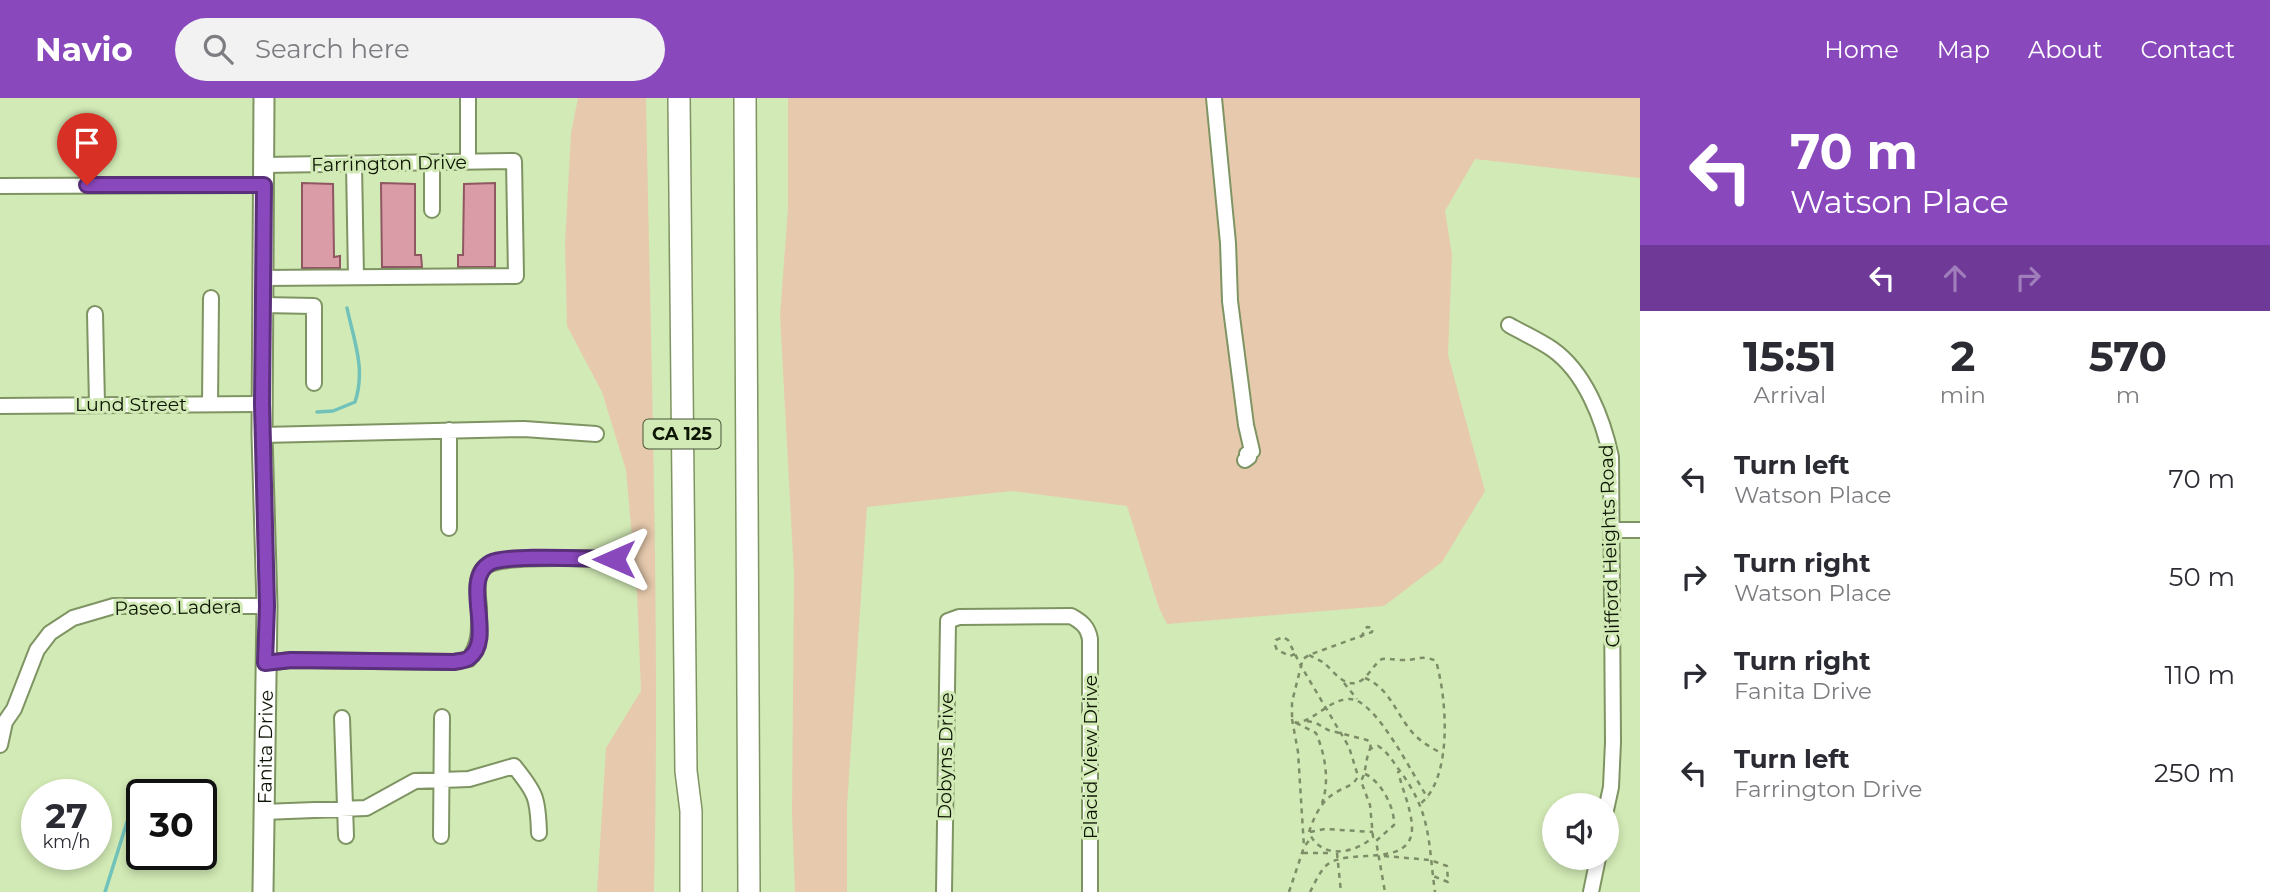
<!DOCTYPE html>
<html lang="en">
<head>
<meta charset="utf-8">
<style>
  body { margin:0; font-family:Montserrat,sans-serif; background:#f2f2f3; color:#2b2b33; height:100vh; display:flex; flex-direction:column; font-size:26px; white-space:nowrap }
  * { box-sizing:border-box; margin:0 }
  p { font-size:23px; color:#7c7c81 }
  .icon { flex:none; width:38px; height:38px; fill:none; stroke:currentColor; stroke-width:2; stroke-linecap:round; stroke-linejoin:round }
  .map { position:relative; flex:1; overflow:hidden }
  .sheet { display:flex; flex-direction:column; background:#fff; width:630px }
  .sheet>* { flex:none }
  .banner { background:#8a48bd; color:#fff; overflow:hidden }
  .buttons { position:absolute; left:1542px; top:695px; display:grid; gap:14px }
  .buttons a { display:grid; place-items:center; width:77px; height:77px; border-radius:50%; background:#fff; box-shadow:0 4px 10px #0003; font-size:35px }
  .speed { position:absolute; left:21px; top:681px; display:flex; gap:14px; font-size:35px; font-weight:700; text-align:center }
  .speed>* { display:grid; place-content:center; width:91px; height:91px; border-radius:50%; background:#fff; box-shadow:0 4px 10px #0003; line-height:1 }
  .speed small { font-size:18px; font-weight:400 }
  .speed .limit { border:4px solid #111; border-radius:10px; background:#fff; color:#111 }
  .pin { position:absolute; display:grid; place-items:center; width:60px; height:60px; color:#fff; margin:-72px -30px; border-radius:50% 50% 50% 0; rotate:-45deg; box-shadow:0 0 7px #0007 }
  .pin .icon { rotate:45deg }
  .me { position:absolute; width:77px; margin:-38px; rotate:270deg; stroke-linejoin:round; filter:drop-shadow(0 0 5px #0008) }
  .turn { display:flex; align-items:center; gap:24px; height:147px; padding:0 35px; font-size:32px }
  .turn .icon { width:91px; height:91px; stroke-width:2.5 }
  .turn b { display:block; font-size:49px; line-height:60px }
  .lanes { display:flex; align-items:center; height:66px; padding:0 35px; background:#0003; justify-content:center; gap:35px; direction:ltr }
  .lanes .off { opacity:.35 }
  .eta { display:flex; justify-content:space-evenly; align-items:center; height:119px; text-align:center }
  .eta b { font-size:42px; font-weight:700; line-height:49px }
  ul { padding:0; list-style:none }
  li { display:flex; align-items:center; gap:21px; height:98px; padding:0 35px }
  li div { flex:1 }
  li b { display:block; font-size:26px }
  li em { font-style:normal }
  header { display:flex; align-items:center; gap:42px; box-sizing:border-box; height:98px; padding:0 35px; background:#8a48bd; color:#fff }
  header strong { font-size:33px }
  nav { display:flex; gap:38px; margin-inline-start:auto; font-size:24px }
  .search { width:490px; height:63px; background:#f2f2f3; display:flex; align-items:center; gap:18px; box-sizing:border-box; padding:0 24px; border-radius:38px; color:#7c7c81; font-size:26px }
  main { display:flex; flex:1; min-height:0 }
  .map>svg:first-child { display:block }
</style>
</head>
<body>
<header>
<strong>Navio</strong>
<div class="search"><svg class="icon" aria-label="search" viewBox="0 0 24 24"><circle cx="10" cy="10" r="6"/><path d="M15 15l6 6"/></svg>Search here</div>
<nav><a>Home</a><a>Map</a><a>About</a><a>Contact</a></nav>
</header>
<main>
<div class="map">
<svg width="1640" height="794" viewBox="0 0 1640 794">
  <rect width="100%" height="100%" fill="#d2eab5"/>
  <path fill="#e7caad" d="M 578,0 L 646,0 C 651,265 660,529 654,794 L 597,794 L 606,650 L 641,593 L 637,495 L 626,372 L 602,294 L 567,228 L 565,146 L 571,35 Z
    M 788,0 L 1640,0 L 1640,80 L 1475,61 L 1445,113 L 1452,157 L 1448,257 L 1485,393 L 1442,464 L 1384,508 L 1167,526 L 1159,510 L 1127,408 L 1012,393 L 867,409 L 847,708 L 847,794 L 795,794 L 792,715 L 794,476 L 780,218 L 788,110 Z"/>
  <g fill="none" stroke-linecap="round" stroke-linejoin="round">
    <path stroke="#71c2ba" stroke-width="3.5" d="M 317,314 L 333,313 L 355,304 C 366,271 354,243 347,210
      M 105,794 L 127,724"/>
  </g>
  <path fill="#da9da8" stroke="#8e5762" stroke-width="2" d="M 302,85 L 333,86 L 334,159 L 340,158 L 340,170 L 302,170 Z
    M 381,85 L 415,86 L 415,157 L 421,157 L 422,169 L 382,169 Z
    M 495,85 L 495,169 L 458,169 L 458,157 L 463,157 L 464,86 Z"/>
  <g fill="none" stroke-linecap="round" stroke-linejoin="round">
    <g stroke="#7f9463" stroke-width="18">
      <path id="minor" d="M 468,0 L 468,64
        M 1214,0 L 1228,145 L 1230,203 L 1246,327 L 1252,353 L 1247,356 L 1249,359 L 1245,362
        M 432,65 L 432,112
        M 354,66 L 356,179
        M 0,88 L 264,87
        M 263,180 L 516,178 L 514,63 L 264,67
        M 263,207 L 314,208 L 314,285
        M 95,216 L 97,306
        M 1509,227 C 1523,235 1539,242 1552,251 C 1585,274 1603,321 1611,359 L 1613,644 L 1611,689 L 1606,712
        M 210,306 L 211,200
        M 0,308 L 262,306
        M 262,337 L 524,331 L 596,336
        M 449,430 L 449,332
        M 1613,432 L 1640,432
        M 265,565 L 291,562 L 454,564 L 469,561 C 481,544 479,529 479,509 C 478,498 475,483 482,472 C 493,455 591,461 614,461
        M 342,620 L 346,738
        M 0,647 L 5,624 L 14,611 L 37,552 L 50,535 L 73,520 L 114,508 L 267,508
        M 263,714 L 366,710 L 415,683 L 469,681 L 514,668 C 536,695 538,700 539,735
        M 441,738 L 442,619
        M 944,794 L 948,523 L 959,519 L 1071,518 C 1082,524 1088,529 1090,541 L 1090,794
        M 1591,794 L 1598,760"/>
    </g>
    <g stroke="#7f9463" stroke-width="23">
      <g id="major">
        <path id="s1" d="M 263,794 L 267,508 L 262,337 L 264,0"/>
      </g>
    </g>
    <g stroke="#7f9463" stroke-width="24">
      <path id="highway" d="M 679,0 L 686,673 L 691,713 L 691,794
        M 745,0 L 749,794"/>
    </g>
    <path stroke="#7c8d67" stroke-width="2.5" stroke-dasharray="5 5" stroke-linecap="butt" d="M 1361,539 L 1367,529 L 1373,530 L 1372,534 L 1309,557 L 1303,561 L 1301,568 L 1349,649 L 1358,678 C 1354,688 1344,689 1335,695 C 1321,703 1314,719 1309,734 C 1320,762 1355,756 1373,739 L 1370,707 L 1361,683 C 1367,672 1365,662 1370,651 L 1378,648 C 1388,654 1393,664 1400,673 C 1432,716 1428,745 1435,794
      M 1295,556 L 1290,558 L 1277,552 L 1275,547 L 1276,542 L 1283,539 L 1288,542 L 1301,568 L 1292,604 L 1292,618 L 1296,625 C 1316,622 1328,602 1349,601 C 1376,600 1414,680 1428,700
      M 1309,557 C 1314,560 1320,562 1324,565 C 1335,574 1346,593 1362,582 C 1370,576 1374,566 1382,561 C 1389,560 1394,562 1401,562 C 1415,563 1422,556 1436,563 C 1447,601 1453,680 1420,706
      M 1365,580 C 1388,590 1394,610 1408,629 C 1417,642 1430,649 1443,656
      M 1344,585 L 1357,601
      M 1292,621 L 1298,654 L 1304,749
      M 1307,623 L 1316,625 L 1328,632 L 1367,642 L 1371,645 L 1370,651
      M 1296,625 L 1316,635 C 1325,656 1330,683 1322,705
      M 1365,676 C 1381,683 1395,710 1394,727 L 1376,743 L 1385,794
      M 1310,734 L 1325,731 L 1373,734
      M 1303,755 L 1332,755
      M 1337,755 L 1341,794
      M 1384,758 L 1430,762 L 1447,768 L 1448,784 L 1433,778
      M 1289,794 L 1304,749 L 1311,740
      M 1310,794 C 1315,785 1320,772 1328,766 C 1350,750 1411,770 1412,731 C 1412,712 1402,691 1398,673"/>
    <use href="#minor" stroke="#fff" stroke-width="14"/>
    <use href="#major" stroke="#fff" stroke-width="19"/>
    <use href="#highway" stroke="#fff" stroke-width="21"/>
  </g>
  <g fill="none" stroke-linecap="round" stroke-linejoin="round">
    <g stroke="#5a2f7b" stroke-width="18">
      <path id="route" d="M 87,87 L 264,87 L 262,306 L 267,508 L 265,565 L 291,562 L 454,564 C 458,563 466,563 469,560 C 496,541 460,482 490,465 C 507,456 590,461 614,461"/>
    </g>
    <use href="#route" stroke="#8a48bd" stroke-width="12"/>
  </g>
  <g text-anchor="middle" stroke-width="6" stroke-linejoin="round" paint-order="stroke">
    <rect fill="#d2eab5" stroke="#475438" stroke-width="2" x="643.5" y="321.5" width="77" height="29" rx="5"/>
    <g font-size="18" font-weight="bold" fill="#0c1403">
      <text x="682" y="342">CA 125</text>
    </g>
    <g font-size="19" fill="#0c1403" stroke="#d2eab5">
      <text transform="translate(389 65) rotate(-1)" y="7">Farrington Drive</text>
      <text x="131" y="313">Lund Street</text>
      <text transform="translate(1609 448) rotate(-92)" y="7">Clifford Heights Road</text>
      <text transform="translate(178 509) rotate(-1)" y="7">Paseo Ladera</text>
      <text dy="7" stroke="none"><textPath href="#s1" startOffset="145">Fanita Drive</textPath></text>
      <text transform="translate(945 658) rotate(-89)" y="7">Dobyns Drive</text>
      <text transform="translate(1090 659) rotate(-90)" y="7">Placid View Drive</text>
    </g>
  </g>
</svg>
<div class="buttons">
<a><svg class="icon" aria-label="sound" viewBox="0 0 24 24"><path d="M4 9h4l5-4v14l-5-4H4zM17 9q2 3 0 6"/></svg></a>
</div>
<div class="speed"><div>27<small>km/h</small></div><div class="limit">30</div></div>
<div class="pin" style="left:87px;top:87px;background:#d93025"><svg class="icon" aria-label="arrive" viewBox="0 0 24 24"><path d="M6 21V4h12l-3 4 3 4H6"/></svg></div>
<svg class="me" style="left:614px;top:461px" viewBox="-20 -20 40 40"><path d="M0-17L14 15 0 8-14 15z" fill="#8a48bd" stroke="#fff" stroke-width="4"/></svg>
</div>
<section class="sheet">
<div class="banner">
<div class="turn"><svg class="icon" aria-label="left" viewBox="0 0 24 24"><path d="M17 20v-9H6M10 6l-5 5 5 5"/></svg><div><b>70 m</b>Watson Place</div></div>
<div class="lanes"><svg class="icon" aria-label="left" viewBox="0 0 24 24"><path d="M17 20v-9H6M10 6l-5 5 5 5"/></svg><svg class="icon off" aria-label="ahead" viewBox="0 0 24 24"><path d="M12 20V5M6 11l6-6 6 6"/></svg><svg class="icon off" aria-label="right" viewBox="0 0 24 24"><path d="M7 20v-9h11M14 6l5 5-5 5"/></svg></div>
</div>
<div class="eta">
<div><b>15:51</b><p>Arrival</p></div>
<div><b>2</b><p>min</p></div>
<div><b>570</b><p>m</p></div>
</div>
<ul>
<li><svg class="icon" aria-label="left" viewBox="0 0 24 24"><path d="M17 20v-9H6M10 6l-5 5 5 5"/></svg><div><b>Turn left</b><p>Watson Place</p></div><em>70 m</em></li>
<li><svg class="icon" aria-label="right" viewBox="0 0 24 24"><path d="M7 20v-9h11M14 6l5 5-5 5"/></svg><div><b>Turn right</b><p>Watson Place</p></div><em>50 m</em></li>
<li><svg class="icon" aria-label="right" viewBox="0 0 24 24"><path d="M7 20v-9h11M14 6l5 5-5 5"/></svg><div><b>Turn right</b><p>Fanita Drive</p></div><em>110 m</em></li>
<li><svg class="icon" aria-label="left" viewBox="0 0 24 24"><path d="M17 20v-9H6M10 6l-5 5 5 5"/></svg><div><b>Turn left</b><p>Farrington Drive</p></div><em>250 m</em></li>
</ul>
</section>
</main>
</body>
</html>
